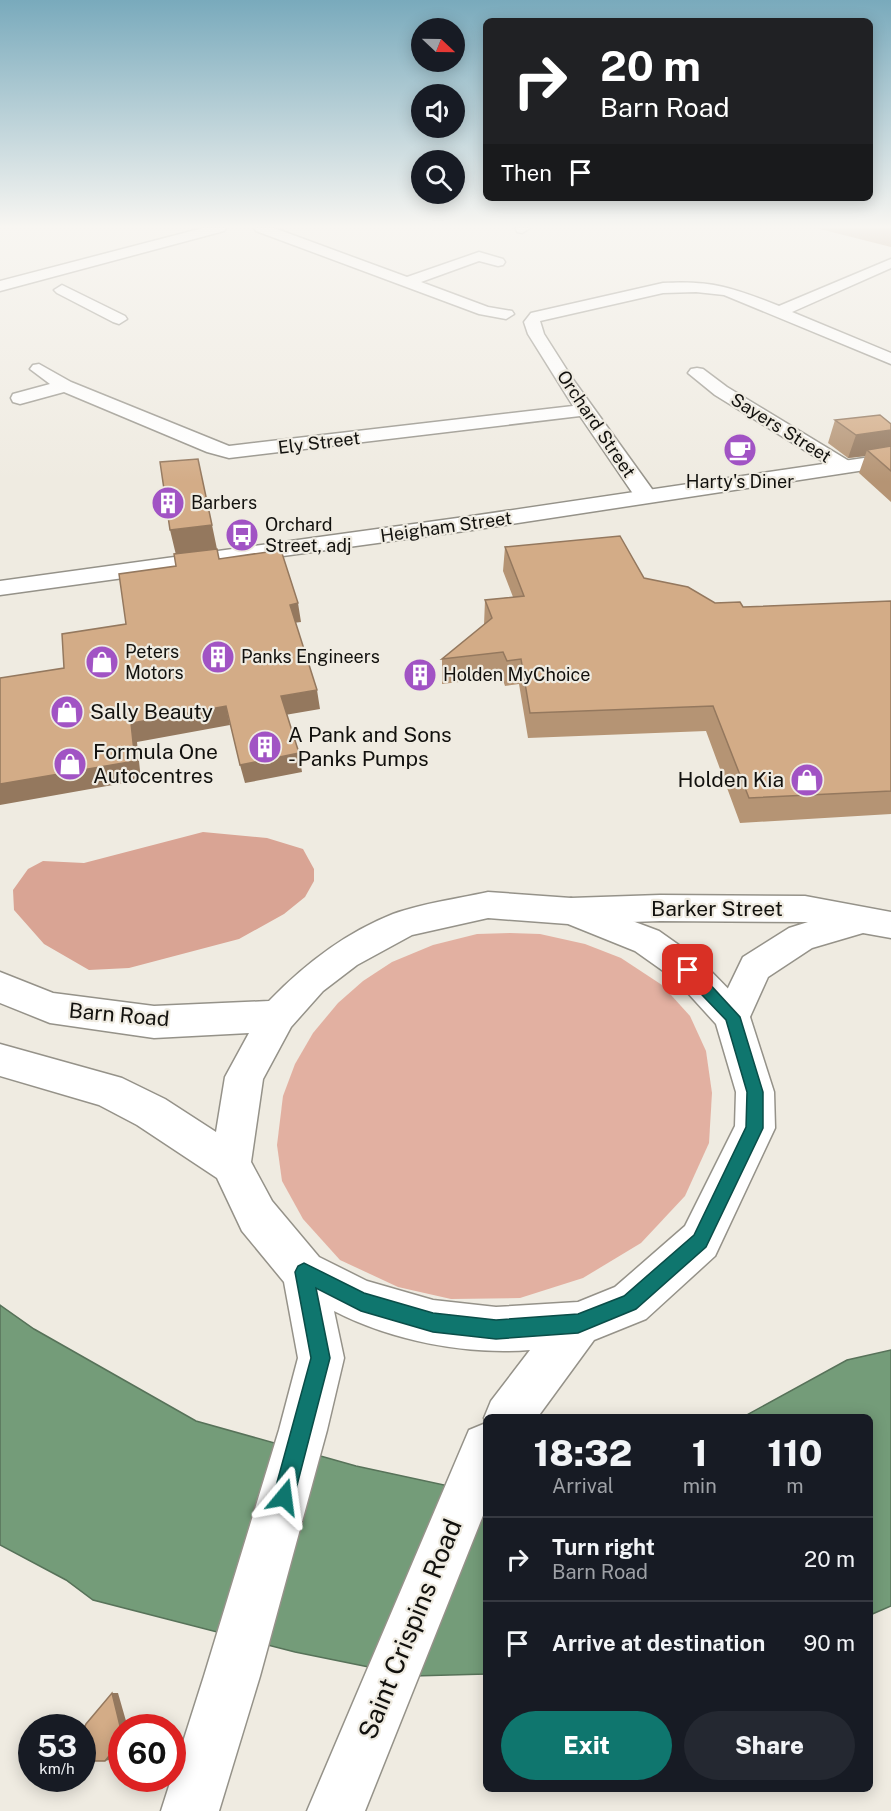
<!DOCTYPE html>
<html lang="en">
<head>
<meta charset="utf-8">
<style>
  body { margin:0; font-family:"Public Sans",sans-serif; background:#242831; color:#f1f3f6; height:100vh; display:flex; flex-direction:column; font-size:22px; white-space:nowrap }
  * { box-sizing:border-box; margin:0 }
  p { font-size:20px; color:#9ea1a6 }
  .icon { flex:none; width:33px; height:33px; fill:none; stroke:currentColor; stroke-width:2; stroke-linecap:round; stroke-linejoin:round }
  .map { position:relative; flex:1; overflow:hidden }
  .details { position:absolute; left:483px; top:1414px; width:390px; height:378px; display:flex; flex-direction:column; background:#171b24; border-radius:9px; box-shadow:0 3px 15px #0003 }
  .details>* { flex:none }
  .guide { position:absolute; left:483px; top:18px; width:390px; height:183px; border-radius:9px; box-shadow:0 3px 15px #0003; background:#202124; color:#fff; overflow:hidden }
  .needle { width:39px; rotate:112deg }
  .buttons { position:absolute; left:411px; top:18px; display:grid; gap:12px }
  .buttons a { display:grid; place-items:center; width:54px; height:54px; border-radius:50%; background:#171b24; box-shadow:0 3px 15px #0003; font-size:30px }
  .speed { position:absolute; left:18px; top:1714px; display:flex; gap:12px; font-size:30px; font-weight:700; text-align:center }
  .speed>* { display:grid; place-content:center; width:78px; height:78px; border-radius:50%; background:#171b24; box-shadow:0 3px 15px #0003; line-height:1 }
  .speed small { font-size:15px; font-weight:400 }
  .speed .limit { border:9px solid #d22; background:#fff; color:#111 }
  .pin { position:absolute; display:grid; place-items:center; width:51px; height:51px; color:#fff; margin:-26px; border-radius:12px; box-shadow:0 3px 9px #0006 }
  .me { position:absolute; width:66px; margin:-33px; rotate:16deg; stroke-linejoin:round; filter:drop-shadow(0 0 4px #0008) }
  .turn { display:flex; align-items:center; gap:21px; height:126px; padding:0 18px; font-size:27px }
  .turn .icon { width:78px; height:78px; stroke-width:2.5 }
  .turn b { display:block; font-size:42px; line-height:51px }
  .then { display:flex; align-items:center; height:57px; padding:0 18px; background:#0003; gap:12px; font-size:22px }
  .eta { display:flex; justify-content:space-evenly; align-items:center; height:102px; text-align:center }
  .eta b { font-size:36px; font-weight:800; line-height:42px }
  .cta { display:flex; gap:12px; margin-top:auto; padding:12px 18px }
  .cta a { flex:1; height:69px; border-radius:36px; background:#0f766e; color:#fff; font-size:24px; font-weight:800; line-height:69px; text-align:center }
  .cta a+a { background:#242831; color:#f1f3f6 }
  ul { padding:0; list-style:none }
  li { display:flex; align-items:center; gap:18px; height:84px; padding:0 18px; border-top:2px solid #363941 }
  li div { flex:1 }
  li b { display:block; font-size:22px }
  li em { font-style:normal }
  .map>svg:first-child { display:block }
</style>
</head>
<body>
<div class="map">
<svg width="891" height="1811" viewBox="0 0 891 1811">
  <rect width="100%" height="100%" fill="#efebe1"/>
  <path fill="#e2b0a1" d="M 510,933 L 540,934 L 585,944 L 621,958 L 662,985 L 690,1016 L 706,1051 L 712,1093 L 709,1143 L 685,1196 L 641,1243 L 583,1278 L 520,1298 L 451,1299 L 398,1287 L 340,1260 L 303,1219 L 282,1181 L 277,1145 L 283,1096 L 295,1064 L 313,1033 L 338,1003 L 363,981 L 392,962 L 433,945 L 477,934 Z"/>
  <path fill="#d9a494" d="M 203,832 L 267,838 L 303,849 L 314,869 L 314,881 L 305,897 L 284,914 L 239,939 L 129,968 L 89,970 L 44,944 L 14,910 L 13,890 L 28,869 L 43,861 L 84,863 Z"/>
  <path fill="#749c79" stroke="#577259" stroke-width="1.5" d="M 0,1305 L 34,1329 L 196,1421 L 356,1466 L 486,1494 L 486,1674 L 413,1676 L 295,1652 L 93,1600 L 66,1580 L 0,1545 Z
    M 891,1350 L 891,1606 L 870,1615 L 870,1418 L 743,1417 L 847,1360 Z"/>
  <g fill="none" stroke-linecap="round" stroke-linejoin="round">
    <g stroke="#959289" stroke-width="3">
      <path id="minor" d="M 203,228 L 226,228 L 224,231 L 0,291 L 0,281 Z
        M 254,228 L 274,228 L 407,277 L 479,252 L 503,259 L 505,262 L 503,265 L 498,266 L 479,261 L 421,282 L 488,307 L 512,311 L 514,314 L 506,319 L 479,314 L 256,231 Z
        M 516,228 L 530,228 L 522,233 L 517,232 Z
        M 891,259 L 891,268 L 792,312 L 891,353 L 891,364 L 724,295 L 696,292 L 663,293 L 540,321 L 544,334 L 572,378 L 657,496 L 654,501 L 646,502 L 638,501 L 580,416 L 229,458 L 207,452 L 64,392 L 20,404 L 13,402 L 11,398 L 13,394 L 50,384 L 30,369 L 33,365 L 39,364 L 71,382 L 229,446 L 573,406 L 528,334 L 524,322 L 531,313 L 663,283 C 712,280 734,288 779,306 Z
        M 62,285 L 125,316 L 127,319 L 119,324 L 113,322 L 57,293 L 54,290 Z
        M 697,368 L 703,369 L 727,387 L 849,461 L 852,465 L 849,469 L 835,469 L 715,395 L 688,373 L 691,369 Z
        M 660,895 L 805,896 L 891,912 L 891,938 L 863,933 L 812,948 L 768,977 L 745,1028 L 732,1032 L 719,1028 L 714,1017 L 743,957 L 789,928 L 808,922 L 660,921 L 571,924 L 559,920 L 554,911 L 559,902 L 571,898 Z"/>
    </g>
    <g stroke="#959289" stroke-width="3">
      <path id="tertiary" d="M 891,454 L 891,466 L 472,530 L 0,595 L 0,581 L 472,516 Z"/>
    </g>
    <g stroke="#959289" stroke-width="3">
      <path id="primary" d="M 488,892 L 571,898 L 659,931 L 700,960 L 745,1006 L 750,1017 L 774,1092 L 775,1128 L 715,1256 L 646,1319 L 594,1340 L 537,1418 L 486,1418 L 486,1422 L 484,1418 L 491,1401 L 530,1350 C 466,1355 392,1341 334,1311 L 344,1358 L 327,1430 L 260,1676 L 219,1811 L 161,1811 L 204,1676 L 279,1430 L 298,1358 L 284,1282 L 242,1231 L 217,1178 L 137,1125 L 99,1105 L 0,1076 L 0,1044 L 122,1078 L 165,1099 L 216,1132 L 225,1077 L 249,1033 L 154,1038 L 50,1023 L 0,1003 L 0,972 L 53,993 L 154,1006 L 269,1001 C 305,964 345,933 393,914 C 423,903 457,899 488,892 ZM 488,918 L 568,924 L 635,951 L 676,980 L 716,1024 L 736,1092 L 735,1126 L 685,1226 L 615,1287 L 578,1302 L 496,1307 L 433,1300 L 367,1281 L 319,1257 L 272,1201 L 251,1162 L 263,1079 L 291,1027 L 323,991 L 357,965 L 412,935 Z
        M 486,1423 L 486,1508 L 365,1811 L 307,1811 L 469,1430 Z"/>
    </g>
    <use href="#minor" fill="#fff" fill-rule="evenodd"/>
    <use href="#tertiary" fill="#fff" fill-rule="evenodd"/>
    <use href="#primary" fill="#fff" fill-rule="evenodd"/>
  </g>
  <path fill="#b59474" d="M 816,228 L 891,228 L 891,247 Z
    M 835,420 L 891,424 L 891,502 L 859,473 L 865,456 L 848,458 L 828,443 Z
    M 505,547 L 644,578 L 715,603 L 743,607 L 891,601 L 891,814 L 740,823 L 706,731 L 528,738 L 519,684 L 505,686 L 502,677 L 442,684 L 442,659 L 484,625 L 485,600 L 513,597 L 503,571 Z"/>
  <path fill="#94785e" d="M 891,430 L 891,446 L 867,450 L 865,456 L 848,458 L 856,435 Z
    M 212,525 L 217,549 L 176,555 L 170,530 Z
    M 298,603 L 301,622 L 293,623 L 290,605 Z
    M 317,690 L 320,709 L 285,715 L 281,696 Z
    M 226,706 L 230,725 L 137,742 L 141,780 L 0,805 L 0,784 L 131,723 Z
    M 299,753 L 302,772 L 245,783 L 240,765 Z
    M 112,1693 L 118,1693 L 128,1728 L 122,1728 L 122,1746 L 112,1759 L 105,1761 Z"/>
  <path fill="#d3ac87" stroke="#94785e" stroke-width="1.5" d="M 880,415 L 891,424 L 891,430 L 856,435 L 835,420 Z
    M 891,446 L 891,471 L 867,450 Z
    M 198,459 L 212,525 L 170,530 L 160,462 Z
    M 620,536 L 644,578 L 688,587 L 715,603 L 740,602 L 743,607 L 891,601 L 891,791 L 749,798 L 713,706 L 530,713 L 521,659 L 507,661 L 503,652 L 442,659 L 492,618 L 485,600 L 524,596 L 505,547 Z
    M 217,549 L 219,559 L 281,550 L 298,603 L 290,605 L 317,690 L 281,696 L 299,753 L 240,765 L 226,706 L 131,723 L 135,761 L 0,784 L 0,678 L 64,668 L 62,634 L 126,624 L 119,574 L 176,566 L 174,554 Z
    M 112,1693 L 121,1730 L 117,1746 L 105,1761 L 87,1761 L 82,1746 L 82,1734 L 86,1724 Z"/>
  <linearGradient id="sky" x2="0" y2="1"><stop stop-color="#79aabc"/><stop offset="0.47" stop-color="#f8f6f2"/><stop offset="1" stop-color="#f8f6f2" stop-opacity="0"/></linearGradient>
  <rect width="891" height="482" fill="url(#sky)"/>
  <path fill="#0f766e" stroke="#0a4d48" stroke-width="1.5" d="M 688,964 L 693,966 L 740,1017 L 763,1092 L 763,1128 L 706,1247 L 636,1309 L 578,1333 L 496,1339 L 433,1332 L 361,1311 L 316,1288 L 330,1358 L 294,1497 L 291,1504 L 284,1507 L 276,1504 L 273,1497 L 311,1358 L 295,1272 L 298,1266 L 304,1263 L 364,1293 L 433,1313 L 496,1320 L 578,1314 L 624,1296 L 694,1235 L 746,1127 L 747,1092 L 726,1020 L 683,975 L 681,970 L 683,966 Z"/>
  <defs>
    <g id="cafe-disc" transform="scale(1.725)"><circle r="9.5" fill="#a153c4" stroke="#efebe1"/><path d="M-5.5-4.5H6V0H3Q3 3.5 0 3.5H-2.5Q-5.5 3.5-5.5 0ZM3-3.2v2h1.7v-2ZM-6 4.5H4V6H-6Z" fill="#fff"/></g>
    <g id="building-disc" transform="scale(1.725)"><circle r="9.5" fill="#a153c4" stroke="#efebe1"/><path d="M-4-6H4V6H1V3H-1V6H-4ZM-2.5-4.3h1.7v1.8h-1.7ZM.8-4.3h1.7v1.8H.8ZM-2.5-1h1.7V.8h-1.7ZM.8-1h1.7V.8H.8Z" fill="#fff"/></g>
    <g id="bus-disc" transform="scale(1.725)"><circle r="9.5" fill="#a153c4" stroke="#efebe1"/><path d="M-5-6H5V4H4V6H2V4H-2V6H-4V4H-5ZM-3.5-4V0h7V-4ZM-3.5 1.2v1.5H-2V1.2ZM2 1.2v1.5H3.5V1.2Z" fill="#fff"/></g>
    <g id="shop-disc" transform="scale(1.725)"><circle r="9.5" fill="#a153c4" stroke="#efebe1"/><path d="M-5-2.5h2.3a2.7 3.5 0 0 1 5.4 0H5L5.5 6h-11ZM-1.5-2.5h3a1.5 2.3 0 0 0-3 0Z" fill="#fff"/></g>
  </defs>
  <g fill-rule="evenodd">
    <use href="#cafe-disc" x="740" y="450"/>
    <use href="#building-disc" x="168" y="503"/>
    <use href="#bus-disc" x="242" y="535"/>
    <use href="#building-disc" x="218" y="657"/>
    <use href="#shop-disc" x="102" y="662"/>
    <use href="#building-disc" x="420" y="675"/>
    <use href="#shop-disc" x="67" y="712"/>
    <use href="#building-disc" x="265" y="747"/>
    <use href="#shop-disc" x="70" y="764"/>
    <use href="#shop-disc" x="807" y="780"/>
  </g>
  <g text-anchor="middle" stroke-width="4.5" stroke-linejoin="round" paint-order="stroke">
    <g font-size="18" fill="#12110e" stroke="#efebe1">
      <text transform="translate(596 424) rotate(56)" y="6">Orchard Street</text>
      <text transform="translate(781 428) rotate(32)" y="6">Sayers Street</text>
      <text transform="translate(319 443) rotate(-7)" y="6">Ely Street</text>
      <text transform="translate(446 527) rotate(-8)" y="6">Heigham Street</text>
    </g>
    <g font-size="18" fill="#12110e" stroke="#efebe1" text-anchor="start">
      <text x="740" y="488" text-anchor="middle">Harty's Diner</text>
      <text x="191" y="509">Barbers</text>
      <text x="265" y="531">Orchard<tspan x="265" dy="21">Street, adj</tspan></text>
      <text x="125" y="658">Peters<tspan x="125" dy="21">Motors</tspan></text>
      <text x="241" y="663">Panks Engineers</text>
      <text x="443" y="681">Holden MyChoice</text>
    </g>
    <g font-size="21" fill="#12110e" stroke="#efebe1" text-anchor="start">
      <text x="90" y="719">Sally Beauty</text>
      <text x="288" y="742">A Pank and Sons<tspan x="288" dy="24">- Panks Pumps</tspan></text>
      <text x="93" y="759">Formula One<tspan x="93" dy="24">Autocentres</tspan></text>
      <text x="784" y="787" text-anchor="end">Holden Kia</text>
    </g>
    <g font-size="21" fill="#12110e" stroke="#efebe1">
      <text x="717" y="916">Barker Street</text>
      <text transform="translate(119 1015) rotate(5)" y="7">Barn Road</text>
    </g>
    <g font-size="26" fill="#12110e" stroke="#efebe1">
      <text transform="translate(410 1629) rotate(-68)" y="9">Saint Crispins Road</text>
    </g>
  </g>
</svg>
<div class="buttons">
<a><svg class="needle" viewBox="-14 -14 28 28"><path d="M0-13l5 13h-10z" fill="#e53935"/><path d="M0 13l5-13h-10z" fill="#9ea1a6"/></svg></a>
<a><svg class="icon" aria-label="sound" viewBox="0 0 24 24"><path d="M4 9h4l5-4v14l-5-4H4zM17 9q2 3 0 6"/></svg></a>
<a><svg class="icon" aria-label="search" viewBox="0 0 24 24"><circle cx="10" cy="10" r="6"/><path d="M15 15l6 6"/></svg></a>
</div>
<div class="speed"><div>53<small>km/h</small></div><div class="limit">60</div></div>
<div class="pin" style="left:688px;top:970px;background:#d93025"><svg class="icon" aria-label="arrive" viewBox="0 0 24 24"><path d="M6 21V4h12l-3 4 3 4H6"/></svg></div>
<svg class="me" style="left:284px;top:1497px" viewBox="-20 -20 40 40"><path d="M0-17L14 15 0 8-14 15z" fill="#0f766e" stroke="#fff" stroke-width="4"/></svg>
<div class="guide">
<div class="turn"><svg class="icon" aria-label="right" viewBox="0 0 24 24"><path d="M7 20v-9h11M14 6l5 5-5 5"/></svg><div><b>20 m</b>Barn Road</div></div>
<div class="then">Then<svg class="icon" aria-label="arrive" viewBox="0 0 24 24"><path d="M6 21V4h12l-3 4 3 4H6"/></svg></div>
</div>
<section class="details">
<div class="eta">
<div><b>18:32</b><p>Arrival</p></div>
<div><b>1</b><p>min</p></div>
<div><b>110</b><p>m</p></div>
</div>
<ul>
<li><svg class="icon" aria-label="right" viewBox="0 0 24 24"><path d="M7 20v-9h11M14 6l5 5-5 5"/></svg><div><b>Turn right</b><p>Barn Road</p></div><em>20 m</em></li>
<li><svg class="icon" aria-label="arrive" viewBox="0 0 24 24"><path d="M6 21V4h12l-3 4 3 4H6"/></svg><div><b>Arrive at destination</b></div><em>90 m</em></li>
</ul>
<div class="cta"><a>Exit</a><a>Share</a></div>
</section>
</div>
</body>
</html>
